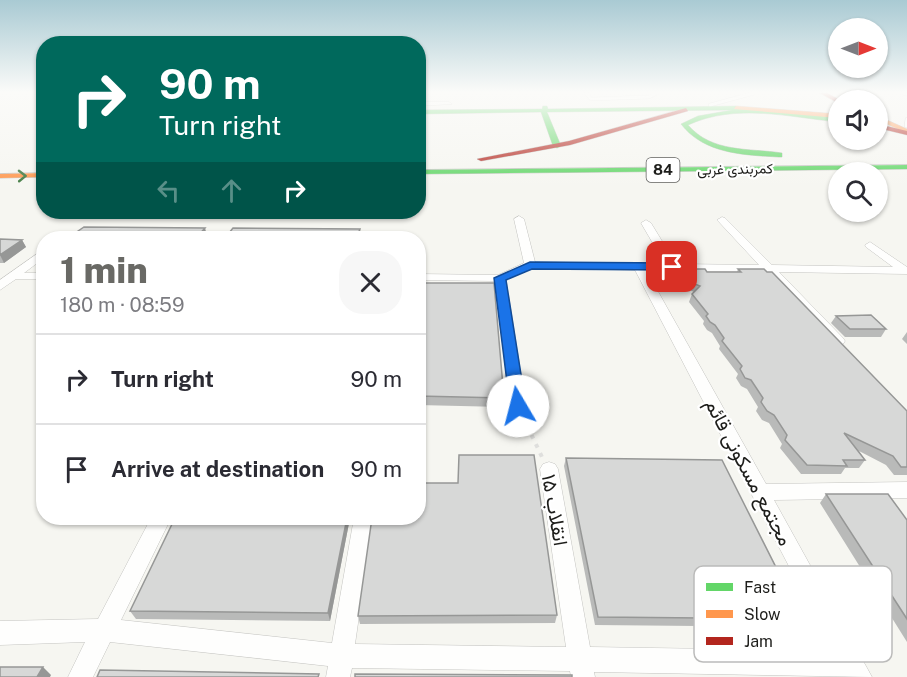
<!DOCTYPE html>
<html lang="en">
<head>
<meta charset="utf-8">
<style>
  body { margin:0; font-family:"Public Sans",Vazirmatn,sans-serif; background:#f7f7f7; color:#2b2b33; height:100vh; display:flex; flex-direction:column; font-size:22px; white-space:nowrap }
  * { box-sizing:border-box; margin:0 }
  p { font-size:20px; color:#7c7c81 }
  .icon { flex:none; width:33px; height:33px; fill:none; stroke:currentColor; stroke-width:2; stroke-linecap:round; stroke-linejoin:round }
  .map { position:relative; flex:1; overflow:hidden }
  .drawer { position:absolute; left:36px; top:231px; width:390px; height:294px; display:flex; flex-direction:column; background:#fff; border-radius:24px; box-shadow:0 2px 4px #0004 }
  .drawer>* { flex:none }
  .guide { position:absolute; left:36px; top:36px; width:390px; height:183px; border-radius:24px; box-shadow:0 2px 4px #0004; background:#00695c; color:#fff; overflow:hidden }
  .needle { width:39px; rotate:90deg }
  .fabs { position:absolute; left:828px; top:18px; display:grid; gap:12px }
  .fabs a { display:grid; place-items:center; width:60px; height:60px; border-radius:50%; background:#fff; box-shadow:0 2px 4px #0004; font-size:30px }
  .pin { position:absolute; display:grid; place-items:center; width:51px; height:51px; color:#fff; margin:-26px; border-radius:12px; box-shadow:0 3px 9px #0006 }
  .me { position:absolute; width:66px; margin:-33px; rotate:352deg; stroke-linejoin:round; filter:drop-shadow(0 0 4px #0008) }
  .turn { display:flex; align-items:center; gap:21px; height:126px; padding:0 24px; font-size:27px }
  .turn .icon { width:78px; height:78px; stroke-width:2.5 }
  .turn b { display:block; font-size:42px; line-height:51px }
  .lanes { display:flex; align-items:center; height:57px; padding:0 24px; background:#0003; justify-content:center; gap:30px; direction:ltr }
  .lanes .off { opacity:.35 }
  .round { display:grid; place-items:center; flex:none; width:63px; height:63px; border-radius:24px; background:#f7f7f7 }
  .headline { display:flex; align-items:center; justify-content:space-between; height:102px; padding:0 24px }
  h1 { font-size:36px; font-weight:800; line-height:45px; color:#696965 }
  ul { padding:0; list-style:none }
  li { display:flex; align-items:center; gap:18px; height:90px; padding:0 24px; border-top:2px solid #e1e1e2 }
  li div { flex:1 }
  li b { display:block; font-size:22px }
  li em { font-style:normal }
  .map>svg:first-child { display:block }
</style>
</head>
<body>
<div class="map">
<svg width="907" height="677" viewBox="0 0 907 677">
  <rect width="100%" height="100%" fill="#f6f6f1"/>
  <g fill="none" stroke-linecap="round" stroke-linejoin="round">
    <g stroke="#c4c4c1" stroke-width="4">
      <path id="lane" d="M 586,93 L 591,99 L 649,97 L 657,93
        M 902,93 L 907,94
        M 710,105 L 754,93
        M 906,126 L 907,119"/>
    </g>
    <g stroke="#c4c4c1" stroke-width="1">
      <path id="street" d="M 418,102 L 449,102 L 452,104 L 418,106 Z
        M 519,216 L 524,219 L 535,262 L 665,264 L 641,223 L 646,220 L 651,223 L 676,264 L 759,265 L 719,222 L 717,220 L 722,217 L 725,218 L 772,265 L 893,267 L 866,247 L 865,245 L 870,242 L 907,267 L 907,274 L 779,272 L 843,338 L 845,341 L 843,344 L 833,344 L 766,272 L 646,270 L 766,484 L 907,482 L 907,498 L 774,500 L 872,677 L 594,672 L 595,677 L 571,677 L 570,671 L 352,668 L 350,677 L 326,677 L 328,666 L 110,642 L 93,677 L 68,677 L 85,642 L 0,645 L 0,621 L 98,619 L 151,518 L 171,518 L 121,620 L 332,643 L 354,518 L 373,518 L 355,644 L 566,647 L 540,469 L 543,464 L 549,462 L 555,464 L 558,469 L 590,647 L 833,651 L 635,270 L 532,268 L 506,280 L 526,406 L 524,410 L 512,410 L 510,406 L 495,281 L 418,280 L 418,274 L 498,275 L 524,263 L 514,219 Z
        M 222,233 L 227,236 L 225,238 L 214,238 Z
        M 64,234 L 68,235 L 68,238 L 56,238 Z
        M 375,234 L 379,235 L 380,238 L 370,238 L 371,235 Z
        M 44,249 L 44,258 L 24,273 L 44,273 L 44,279 L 16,279 L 0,290 L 0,280 Z"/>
    </g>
    <g stroke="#c4c4c1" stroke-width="1">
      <path id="fast" d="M 543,106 L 547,106 L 548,109 L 736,106 L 738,109 L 780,111 L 838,118 L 838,122 C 788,117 736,103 688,125 C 712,153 749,148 782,153 L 782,157 L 779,157 C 744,155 704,154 681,124 L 698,116 L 732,110 L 547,112 L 561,146 L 557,148 L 553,146 L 541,112 L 418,114 L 418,110 L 542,109 Z
        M 907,165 L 907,169 L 418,174 L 418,170 Z"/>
    </g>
    <g stroke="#c4c4c1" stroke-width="1">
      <path id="slow" d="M 736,106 L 838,114 L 838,118 L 734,109 Z
        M 878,116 L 907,129 L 907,133 L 878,120 Z
        M 44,173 L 44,177 L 0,178 L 0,174 Z"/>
    </g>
    <g stroke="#c4c4c1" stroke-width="1">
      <path id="jam" d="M 820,93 L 827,93 L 840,100 L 836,102 Z
        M 686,108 L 688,111 L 570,145 L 481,161 L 477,159 L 569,141 Z
        M 878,124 L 907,131 L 907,135 L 878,128 Z"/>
    </g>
    <path stroke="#dfdfdd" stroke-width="4" stroke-dasharray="4 6" stroke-linecap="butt" d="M 523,417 L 542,457"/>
    <use href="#lane" stroke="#fefefd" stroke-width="3"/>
    <use href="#street" fill="#fefefd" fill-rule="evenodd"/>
    <use href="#fast" fill="#63d668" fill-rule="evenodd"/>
    <use href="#slow" fill="#ff974d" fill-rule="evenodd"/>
    <use href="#jam" fill="#b3261e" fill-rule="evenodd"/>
  </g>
  <path fill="#b9bab9" d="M 0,239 L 22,240 L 26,247 L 4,263 L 0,263 Z
    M 738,269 L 907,411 L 907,475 L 894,475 L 886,465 L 859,451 L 865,460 L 859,468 L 845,468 L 841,474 L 801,474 L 780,448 L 782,444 L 769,423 L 762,420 L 756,411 L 758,407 L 747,389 L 741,386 L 736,378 L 738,374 L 719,349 L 720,346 L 712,333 L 707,330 L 703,324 L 704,321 L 689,302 L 692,294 L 694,292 L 675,284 L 677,277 L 707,272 L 737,272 Z
    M 418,283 L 504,398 L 503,407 L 418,405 Z
    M 836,316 L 886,329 L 881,337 L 845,337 L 831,323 Z
    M 907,332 L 907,344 L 902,339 Z
    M 566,458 L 803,621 L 796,629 L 698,626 L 595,625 L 564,466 Z
    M 826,494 L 907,520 L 907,642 L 820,503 Z
    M 350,518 L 330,621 L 136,619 L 130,611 Z
    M 557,615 L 555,623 L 360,624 L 358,616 Z"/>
  <path fill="#969796" d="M 205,228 L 207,235 L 204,238 L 196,238 Z
    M 360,229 L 361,235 L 360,238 L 356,238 Z
    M 22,240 L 26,247 L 4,263 L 0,255 Z
    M 347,518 L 350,518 L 330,621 L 328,613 Z
    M 43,667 L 51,675 L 50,677 L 37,677 Z"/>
  <path fill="#d7d8d7" stroke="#969796" stroke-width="1.5" d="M 84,227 L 205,228 L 196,238 L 68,238 Z
    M 233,228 L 360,229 L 356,238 L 225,238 Z
    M 0,239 L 22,240 L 0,255 Z
    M 685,269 L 705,269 L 707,272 L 741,272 L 738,269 L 764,269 L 767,272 L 772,272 L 907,411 L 907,467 L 901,467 L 893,456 L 844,433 L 865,460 L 843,460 L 847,466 L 807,465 L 785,440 L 787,435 L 774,415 L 767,411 L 761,402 L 763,398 L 751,380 L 745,378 L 740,369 L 742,366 L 722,341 L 724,338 L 715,325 L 710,322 L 706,316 L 708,314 L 692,294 L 700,286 L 677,277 Z
    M 418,283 L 494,283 L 504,398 L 418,396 Z
    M 871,315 L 886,329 L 850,329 L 836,316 Z
    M 459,455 L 534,455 L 557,615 L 358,616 L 372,518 L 418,518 L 418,483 L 458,483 Z
    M 566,458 L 722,460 L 803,621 L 703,618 L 598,617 Z
    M 826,494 L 888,494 L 907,520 L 907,619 Z
    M 175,518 L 347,518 L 328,613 L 130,611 Z
    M 0,667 L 43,667 L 37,677 L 0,677 Z
    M 100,670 L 319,674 L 318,677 L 97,677 Z
    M 355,674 L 572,675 L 572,677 L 355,677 Z"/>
  <defs><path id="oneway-chevron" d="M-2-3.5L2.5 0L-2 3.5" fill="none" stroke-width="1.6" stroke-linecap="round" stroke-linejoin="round" transform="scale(1.5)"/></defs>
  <use stroke="#407a41" href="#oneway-chevron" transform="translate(22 176) rotate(-1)"/>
  <linearGradient id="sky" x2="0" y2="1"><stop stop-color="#a9cad3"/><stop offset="0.49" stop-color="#fbfbf9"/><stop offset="1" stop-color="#fbfbf9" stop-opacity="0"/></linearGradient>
  <rect width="907" height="188" fill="url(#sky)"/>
  <path fill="#1a73e8" stroke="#114b97" stroke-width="1.5" d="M 530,262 L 672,263 L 677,267 L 672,270 L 532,269 L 506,280 L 526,406 L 523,410 L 512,410 L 510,406 L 494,278 Z"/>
  <g text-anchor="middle" stroke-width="4.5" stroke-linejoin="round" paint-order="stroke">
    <g font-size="14" fill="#1d1d1a" stroke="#fff">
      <text transform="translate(735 169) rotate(-1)" y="5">کمربندی غربی</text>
    </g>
    <rect fill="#fff" stroke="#61615f" stroke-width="1.5" x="646.5" y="158" width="33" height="24" rx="4.5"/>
    <g font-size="15" font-weight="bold" fill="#1d1d1a">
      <text x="663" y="175">84</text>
    </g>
    <g font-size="20" fill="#1d1d1a" stroke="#fff">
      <text transform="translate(749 472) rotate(62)" y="7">مجتمع مسکونی قائم</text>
      <text transform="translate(555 510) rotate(80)" y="7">انقلاب ۱۵</text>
    </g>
  </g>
  <rect x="694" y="566" width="198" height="96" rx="9" fill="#fff" stroke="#bbbbba" stroke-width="1.5"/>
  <rect x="706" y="583" width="27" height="8" fill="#63d668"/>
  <rect x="706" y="610" width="27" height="8" fill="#ff974d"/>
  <rect x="706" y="637" width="27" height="8" fill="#b3261e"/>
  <g font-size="16" fill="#1d1d1a">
    <text x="744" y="593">Fast</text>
    <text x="744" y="620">Slow</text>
    <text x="744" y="647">Jam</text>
  </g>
</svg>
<div class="fabs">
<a><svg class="needle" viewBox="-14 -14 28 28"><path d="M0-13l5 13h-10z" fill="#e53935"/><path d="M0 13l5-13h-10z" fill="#7c7c81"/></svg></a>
<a><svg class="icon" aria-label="sound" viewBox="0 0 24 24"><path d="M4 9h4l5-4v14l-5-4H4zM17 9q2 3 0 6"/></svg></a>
<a><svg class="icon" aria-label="search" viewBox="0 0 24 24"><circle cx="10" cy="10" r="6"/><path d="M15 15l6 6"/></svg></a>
</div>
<div class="pin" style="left:672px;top:267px;background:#d93025"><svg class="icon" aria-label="arrive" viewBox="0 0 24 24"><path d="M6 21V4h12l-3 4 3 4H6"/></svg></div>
<svg class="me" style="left:518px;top:406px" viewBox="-20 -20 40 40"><circle r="19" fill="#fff"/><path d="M0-13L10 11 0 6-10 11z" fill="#1a73e8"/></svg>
<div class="guide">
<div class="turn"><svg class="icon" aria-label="right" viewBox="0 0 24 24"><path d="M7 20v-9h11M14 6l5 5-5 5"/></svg><div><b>90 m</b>Turn right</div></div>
<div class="lanes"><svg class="icon off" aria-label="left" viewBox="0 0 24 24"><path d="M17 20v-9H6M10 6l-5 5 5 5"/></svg><svg class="icon off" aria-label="ahead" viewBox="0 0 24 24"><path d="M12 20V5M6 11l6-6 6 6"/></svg><svg class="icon" aria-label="right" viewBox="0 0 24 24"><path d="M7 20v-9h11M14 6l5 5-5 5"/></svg></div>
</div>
<section class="drawer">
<div class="headline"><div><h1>1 min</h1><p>180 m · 08:59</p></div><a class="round"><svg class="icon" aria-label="close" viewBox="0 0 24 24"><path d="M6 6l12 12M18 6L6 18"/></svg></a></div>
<ul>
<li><svg class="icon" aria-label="right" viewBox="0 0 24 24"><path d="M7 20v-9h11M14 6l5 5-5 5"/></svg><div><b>Turn right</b></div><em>90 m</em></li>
<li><svg class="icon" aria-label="arrive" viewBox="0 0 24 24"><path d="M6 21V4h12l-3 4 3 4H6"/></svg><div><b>Arrive at destination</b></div><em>90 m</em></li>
</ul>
</section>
</div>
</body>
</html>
